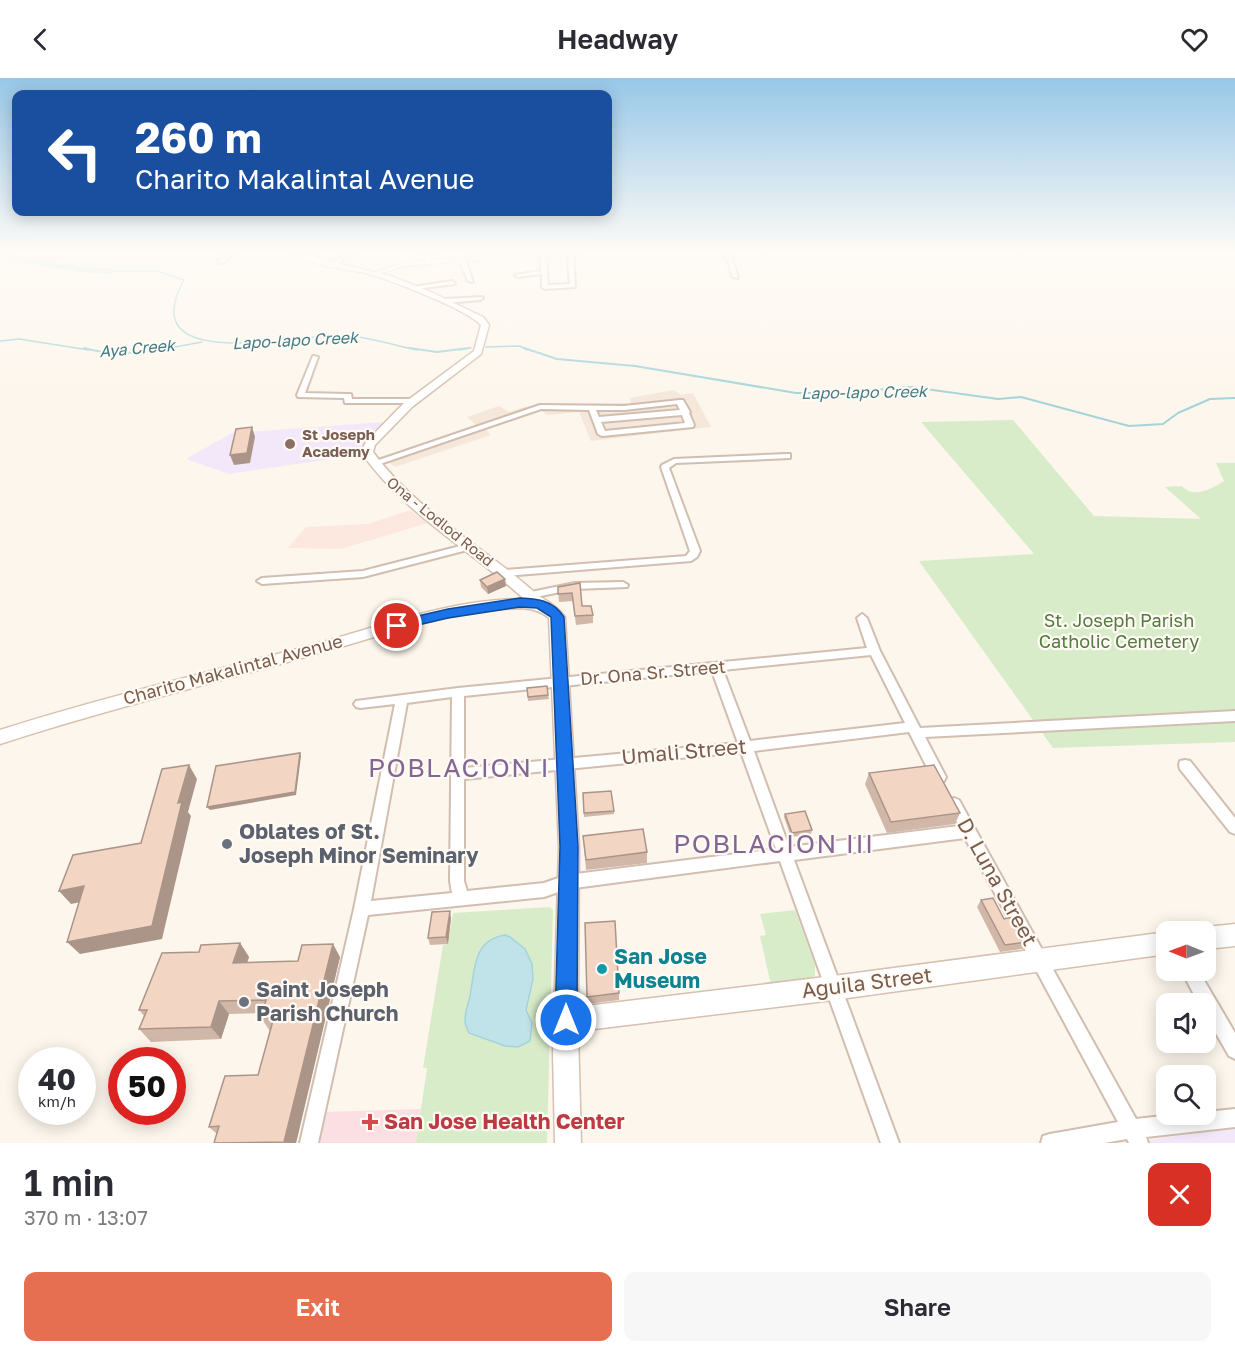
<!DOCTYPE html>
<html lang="en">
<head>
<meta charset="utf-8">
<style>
  body { margin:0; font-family:"Golos Text",sans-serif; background:#f7f7f7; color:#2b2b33; height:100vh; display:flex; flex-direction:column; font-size:22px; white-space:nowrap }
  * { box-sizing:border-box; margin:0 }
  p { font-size:20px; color:#7c7c81 }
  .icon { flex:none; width:33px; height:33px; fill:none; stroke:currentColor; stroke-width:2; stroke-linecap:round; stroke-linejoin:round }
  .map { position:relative; height:1065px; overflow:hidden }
  .drawer { display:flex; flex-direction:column; background:#fff; flex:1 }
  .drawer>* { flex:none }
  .guide { position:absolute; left:12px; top:12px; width:600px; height:126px; border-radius:12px; box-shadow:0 3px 15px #0003; background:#1a4fa0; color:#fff; overflow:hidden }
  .needle { width:39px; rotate:271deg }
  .fabs { position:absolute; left:1156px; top:843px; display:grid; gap:12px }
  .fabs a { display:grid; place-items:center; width:60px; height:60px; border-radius:12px; background:#fff; box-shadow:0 3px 15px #0003; font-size:30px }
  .speed { position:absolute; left:18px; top:969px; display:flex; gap:12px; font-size:30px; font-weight:700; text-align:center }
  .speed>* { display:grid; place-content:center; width:78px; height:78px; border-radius:50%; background:#fff; box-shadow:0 3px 15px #0003; line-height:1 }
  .speed small { font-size:15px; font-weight:400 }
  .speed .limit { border:9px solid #d22; background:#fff; color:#111 }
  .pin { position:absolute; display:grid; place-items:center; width:51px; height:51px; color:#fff; margin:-26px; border:3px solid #fff; border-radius:50%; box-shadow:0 2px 6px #0007 }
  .me { position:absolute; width:66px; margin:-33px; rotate:0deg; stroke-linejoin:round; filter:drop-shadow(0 0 4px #0008) }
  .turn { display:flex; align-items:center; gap:21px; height:126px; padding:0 24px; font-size:27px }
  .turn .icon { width:78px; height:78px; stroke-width:2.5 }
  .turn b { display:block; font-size:42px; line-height:51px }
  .round { display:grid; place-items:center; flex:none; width:63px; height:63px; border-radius:12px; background:#f7f7f7 }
  .summary { display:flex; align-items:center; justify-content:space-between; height:102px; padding:0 24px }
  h1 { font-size:36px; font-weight:600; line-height:45px }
  .action { display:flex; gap:12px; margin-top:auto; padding:12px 24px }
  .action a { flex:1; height:69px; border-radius:12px; background:#e76f51; color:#fff; font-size:24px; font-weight:600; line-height:69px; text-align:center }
  .action a+a { background:#f7f7f7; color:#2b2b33 }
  header { display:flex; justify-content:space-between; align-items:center; height:78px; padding:0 24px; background:#fff; font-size:27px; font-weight:600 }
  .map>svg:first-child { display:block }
</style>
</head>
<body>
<header><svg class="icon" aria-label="back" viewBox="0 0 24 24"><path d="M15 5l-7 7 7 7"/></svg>Headway<svg class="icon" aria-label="heart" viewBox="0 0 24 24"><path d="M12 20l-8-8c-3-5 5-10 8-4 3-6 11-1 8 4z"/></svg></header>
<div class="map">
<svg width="1235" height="1065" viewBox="0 0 1235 1065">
  <rect width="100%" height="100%" fill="#fdf6ec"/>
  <path fill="#f5e8da" d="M 674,312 L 681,317 L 693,315 L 711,349 L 591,363 L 579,334 L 547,337 L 540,331 L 484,350 L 491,357 L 395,389 L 384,380 L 476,347 L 467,339 L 499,328 L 509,334 L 524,329 L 550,326 L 631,325 L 630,320 Z"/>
  <path fill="#fde8e0" d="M 410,432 L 428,445 L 341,471 L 288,470 L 306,449 L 368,446 Z"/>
  <path fill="#f3e8fa" d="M 384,344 L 359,377 L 229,396 L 186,381 L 232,355 Z
    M 1235,1050 L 1235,1065 L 1150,1065 L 1148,1062 Z"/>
  <path fill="#fbdfe3" d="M 421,1031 L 416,1065 L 318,1065 L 323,1034 Z"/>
  <path fill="#d8ecc9" d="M 1013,342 L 1094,438 L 1201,441 L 1165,409 L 1182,408 C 1193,421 1212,411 1224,403 L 1216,385 L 1235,385 L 1235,664 L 1053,670 L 919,483 L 1034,476 L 921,344 Z
    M 550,829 L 553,832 L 547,1065 L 416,1065 L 427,990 L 423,990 L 443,867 L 448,866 L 453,835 Z
    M 795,832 L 815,887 L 815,897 L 810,902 L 771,907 L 760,858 L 766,857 L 760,836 Z"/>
  <path fill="#bfe3e8" stroke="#a5d3da" stroke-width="1.5" d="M 505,857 L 510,859 L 525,871 L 532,886 L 533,901 L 526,932 L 532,945 L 530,963 L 518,969 L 505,968 L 469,955 C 461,941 467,932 470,918 C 475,893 472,862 505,857 Z"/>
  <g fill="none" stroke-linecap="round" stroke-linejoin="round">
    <path stroke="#a5d3da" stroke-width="1.5" d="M 110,193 L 157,193 L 184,202 C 131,297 300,256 341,257 C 367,258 392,267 417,272
      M 0,263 L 19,261 L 89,272
      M 486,269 L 520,268 L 527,272
      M 159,272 L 202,264
      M 459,272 L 471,270"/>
    <path stroke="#a5d3da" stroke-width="2" d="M 84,270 C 112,278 139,275 168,270
      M 409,270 L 437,274 L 469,270
      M 524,270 L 557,281 L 635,288 L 796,315 L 840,315 L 911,309 L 998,321 L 1021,319 L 1129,348 L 1163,346 L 1178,335 L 1210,321 L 1235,320"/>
    <path fill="#bfe3e8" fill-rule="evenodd" d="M 0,175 L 82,189 L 110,190 L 115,193 L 110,196 L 82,194 L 0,181 Z"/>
    <g stroke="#d1beb0" stroke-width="4">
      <path id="minor" d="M 234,173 L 240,173 L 222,185 L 218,185 L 218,183 Z
        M 428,173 L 431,175 L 430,185 L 427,187 L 424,185 L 425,175 Z
        M 471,173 L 477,173 L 478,183 L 473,182 Z
        M 570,173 L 573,174 L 575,209 L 545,211 L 542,209 L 542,196 L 518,199 L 515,197 L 541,193 L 540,176 L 543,174 L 546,176 L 548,207 L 570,206 L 567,174 Z
        M 724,173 L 730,173 L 738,200 L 733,199 Z
        M 346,176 L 351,177 L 336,187 L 332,187 L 332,185 Z
        M 463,182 L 466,184 L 473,204 L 468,203 L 460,184 Z
        M 452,203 L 455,205 L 454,206 L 416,211 L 413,209 Z
        M 482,219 L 483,220 L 480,222 L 445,225 L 442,223 L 445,221 Z
        M 313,278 L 318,279 L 305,315 L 348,316 L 351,316 L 352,321 L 415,321 L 419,323 L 415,325 L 345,325 L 344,320 L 298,319 L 297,317 Z
        M 680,322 L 683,322 L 690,334 L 689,335 L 694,347 L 693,349 L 602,358 L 598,356 L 589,332 L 541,331 L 377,387 L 374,387 L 370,385 L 540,327 L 624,328 ZM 677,326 L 680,332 L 599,339 L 596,332 L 624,332 ZM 682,337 L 685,345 L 605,353 L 601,344 Z
        M 787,376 L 790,376 L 790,380 L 676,385 L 669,390 L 700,473 L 697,479 L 691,483 L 505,498 L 500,495 L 505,492 L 686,478 L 690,473 L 661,389 L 662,387 L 674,381 Z
        M 468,466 L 471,467 L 473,469 L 471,471 L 363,499 L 262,506 L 257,503 L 262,500 L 363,493 Z
        M 623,504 L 628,507 L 627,509 L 575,511 L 531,520 L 526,517 L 531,514 L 575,505 Z
        M 862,536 L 867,540 L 880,573 L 920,650 L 1235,633 L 1235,643 L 925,659 L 946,699 L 944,703 L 939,704 L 934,703 L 909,654 L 754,673 L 789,769 L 959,748 L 947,726 L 949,722 L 954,720 L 959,722 L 1136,1041 L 1181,1036 L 1206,1036 L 1206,1034 L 1235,1031 L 1235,1049 L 1146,1059 L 1148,1065 L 1129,1065 L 1127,1061 L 1104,1065 L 1041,1065 L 1043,1058 L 1050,1056 L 1118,1044 L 965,760 L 794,782 L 899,1065 L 881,1065 L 780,783 L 567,811 L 544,819 L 368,837 L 318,1065 L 300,1065 L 354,831 L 395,626 L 360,630 L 356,629 L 354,626 L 356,623 L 458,610 L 867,570 L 857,540 ZM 871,577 L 905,645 L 750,663 L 723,592 ZM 712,593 L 738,665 L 464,690 L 464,618 ZM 452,619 L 450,803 L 452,815 L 371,823 L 407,625 ZM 741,674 L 776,771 L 567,797 L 544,805 L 467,813 L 464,803 L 464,701 Z
        M 1185,682 L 1190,683 L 1235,740 L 1235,756 L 1230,754 L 1180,691 L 1179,687 L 1180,683 Z
        M 1181,892 L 1198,892 L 1235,955 L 1235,981 L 1229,978 L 1206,938 L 1206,926 L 1199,926 Z"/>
    </g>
    <g stroke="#d1beb0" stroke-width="2">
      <path id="tertiary" d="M 560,173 L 583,173 L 407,188 L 374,197 L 371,195 L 407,184 Z"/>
    </g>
    <g stroke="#d6c0b0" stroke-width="3">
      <path id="secondary" d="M 290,173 L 299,173 L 324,182 L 391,198 L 431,214 L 483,239 L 489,247 L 481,276 L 412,329 L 375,367 L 373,374 C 415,432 480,466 533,513 C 543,522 557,527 565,539 L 579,768 L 578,929 L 833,898 L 1167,854 L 1167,876 L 833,922 L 578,953 L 581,1065 L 555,1065 L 553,975 L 559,768 L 549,540 C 532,525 505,531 484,533 C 427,540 372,561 316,576 C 210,606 104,632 0,666 L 0,652 C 104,619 210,594 316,566 C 384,547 452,521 524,521 C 470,471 404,436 361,374 L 366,364 L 404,325 L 474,273 L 481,247 C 467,231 388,201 366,195 C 342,190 311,189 290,173 Z
        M 1235,846 L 1235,868 L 1206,871 L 1206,854 L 1198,854 L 1206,849 Z"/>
    </g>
    <use href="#minor" fill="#fff" fill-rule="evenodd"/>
    <use href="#tertiary" fill="#fff" fill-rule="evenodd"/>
    <use href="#secondary" fill="#fff" fill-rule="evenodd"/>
  </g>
  <path fill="#d1b7a8" d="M 480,502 L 506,508 L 488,516 L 481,509 Z
    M 580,505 L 582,528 L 593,537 L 593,545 L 576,547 L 573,523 L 559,524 L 558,509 Z
    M 527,610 L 548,617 L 549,621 L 528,623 Z
    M 869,695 L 960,735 L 955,746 L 887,755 L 865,706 Z
    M 583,715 L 614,733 L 614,736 L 584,739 Z
    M 785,736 L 812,752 L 811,756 L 791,759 L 784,739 Z
    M 583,758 L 647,774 L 647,785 L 586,792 Z
    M 981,822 L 1004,841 L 1027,864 L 1022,871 L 1000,874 L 977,829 Z
    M 451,840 L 448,866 L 430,867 L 428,860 Z
    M 585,845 L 619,915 L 619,922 L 588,926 Z
    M 240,865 L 249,879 L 247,885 L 298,883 L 340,879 L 296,1065 L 214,1065 L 217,1056 L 209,1049 L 258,997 L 270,953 L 261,940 L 262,935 L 229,936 L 221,961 L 151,964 L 139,951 L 144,938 L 139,932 L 199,874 Z"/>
  <path fill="#aa9588" d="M 252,349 L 255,359 L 250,385 L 234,387 L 230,377 Z
    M 505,501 L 506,508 L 488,516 L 487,509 Z
    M 300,675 L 301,678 L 296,717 L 210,732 L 207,729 Z
    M 189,687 L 197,701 L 188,734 L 191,738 L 162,861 L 80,876 L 67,864 L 178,725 Z
    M 84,808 L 95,821 L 71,826 L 59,813 Z
    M 450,833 L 451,840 L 448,866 L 446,859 Z
    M 240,865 L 249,879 L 242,899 L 233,885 Z
    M 333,866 L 340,879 L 296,1065 L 285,1065 L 284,1064 Z
    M 219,923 L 229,936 L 221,961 L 211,949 Z"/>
  <path fill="#f3d5c3" stroke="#aa9588" stroke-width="1.5" d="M 252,349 L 247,375 L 230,377 L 236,351 Z
    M 497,494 L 505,501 L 487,509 L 480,502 Z
    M 580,505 L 582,528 L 591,528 L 593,537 L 575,538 L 572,515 L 558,516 L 558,509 Z
    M 547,608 L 548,617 L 528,619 L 527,610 Z
    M 300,675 L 295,714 L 207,729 L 216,688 Z
    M 189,687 L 178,725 L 182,724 L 152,848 L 67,864 L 84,808 L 59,813 L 73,777 L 141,765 L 162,691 Z
    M 934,687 L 960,735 L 891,744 L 869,695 Z
    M 611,713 L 614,733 L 584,735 L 583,715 Z
    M 805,733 L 812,752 L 792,755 L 785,736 Z
    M 643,751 L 647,774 L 586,782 L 583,758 Z
    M 993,820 L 1004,841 L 1013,839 L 1027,864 L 1005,867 L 981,822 Z
    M 450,833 L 446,859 L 428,860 L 432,834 Z
    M 615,843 L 619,915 L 587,919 L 585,845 Z
    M 240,865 L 233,885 L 298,883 L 302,867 L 333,866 L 284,1064 L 214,1065 L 219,1048 L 209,1049 L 225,998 L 258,997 L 274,939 L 261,940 L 266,922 L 219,923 L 211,949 L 139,951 L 147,932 L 139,932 L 162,875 L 199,874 L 201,867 Z"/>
  <linearGradient id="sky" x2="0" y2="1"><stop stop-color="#97c7e8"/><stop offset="0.54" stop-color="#fefbf6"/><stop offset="1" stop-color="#fefbf6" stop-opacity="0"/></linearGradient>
  <rect width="1235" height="322" fill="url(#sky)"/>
  <path fill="#1a73e8" stroke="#114b97" stroke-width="1.5" d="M 520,520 C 538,521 553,522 564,539 L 578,768 L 577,942 L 573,950 L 566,953 L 558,950 L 555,942 L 560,768 L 551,539 L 537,530 L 520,529 L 448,540 L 397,552 L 390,548 L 392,544 L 448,531 Z"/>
  <circle fill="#8d6e63" stroke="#fffaf3" stroke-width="2" cx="290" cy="366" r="6"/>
  <g fill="#6b7280" stroke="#fffaf3" stroke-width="2">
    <circle cx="227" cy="766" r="6"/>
    <circle cx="244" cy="924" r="6"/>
  </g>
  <circle fill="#0f9aa8" stroke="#fffaf3" stroke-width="2" cx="602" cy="891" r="6"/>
  <path fill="#e0444e" stroke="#fffaf3" stroke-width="2" d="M367 1035h6v6h6v6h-6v6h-6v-6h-6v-6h6z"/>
  <g text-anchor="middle" stroke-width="4.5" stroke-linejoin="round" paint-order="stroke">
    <g font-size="15" font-weight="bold" fill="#785e54" stroke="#fffaf3" text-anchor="start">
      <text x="302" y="362">St Joseph<tspan x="302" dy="17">Academy</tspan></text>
    </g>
    <g font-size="15" fill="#7a5c4d" stroke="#fffaf3">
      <text transform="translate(440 444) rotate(39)" y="5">Ona - Lodlod Road</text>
    </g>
    <g font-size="16" font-style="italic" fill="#437c86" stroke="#fffaf3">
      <text transform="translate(295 262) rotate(-3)" y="6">Lapo-lapo Creek</text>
      <text transform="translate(137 270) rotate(-5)" y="6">Aya Creek</text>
      <text transform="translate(864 314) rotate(-1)" y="6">Lapo-lapo Creek</text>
    </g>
    <g font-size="18" fill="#537a41" stroke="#fffaf3">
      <text x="1119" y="549">St. Joseph Parish<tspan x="1119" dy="21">Catholic Cemetery</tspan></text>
    </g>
    <g font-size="18" fill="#7a5c4d" stroke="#fffaf3">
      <text transform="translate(233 592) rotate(-15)" y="6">Charito Makalintal Avenue</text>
      <text transform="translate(653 595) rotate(-5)" y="6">Dr. Ona Sr. Street</text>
    </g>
    <g font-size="21" fill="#7a5c4d" stroke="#fffaf3">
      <text transform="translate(684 674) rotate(-5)" y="7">Umali Street</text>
      <text transform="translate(997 804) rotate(61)" y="7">D. Luna Street</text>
      <text transform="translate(867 905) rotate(-7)" y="7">Aguila Street</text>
    </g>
    <g font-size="21" font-weight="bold" fill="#5b616d" stroke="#fffaf3" text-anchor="start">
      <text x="239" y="761">Oblates of St.<tspan x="239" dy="24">Joseph Minor Seminary</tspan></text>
      <text x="256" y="919">Saint Joseph<tspan x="256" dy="24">Parish Church</tspan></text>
    </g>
    <g font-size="21" font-weight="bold" fill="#0d838f" stroke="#fffaf3" text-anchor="start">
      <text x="614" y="886">San Jose<tspan x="614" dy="24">Museum</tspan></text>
    </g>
    <g font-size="21" font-weight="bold" fill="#be3a42" stroke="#fffaf3" text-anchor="start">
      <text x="384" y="1051">San Jose Health Center</text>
    </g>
    <g font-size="26" letter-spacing="1.5" fill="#846695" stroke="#fffaf3">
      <text x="459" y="699">POBLACION I</text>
      <text x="774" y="775">POBLACION III</text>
    </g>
  </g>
</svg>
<div class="fabs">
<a><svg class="needle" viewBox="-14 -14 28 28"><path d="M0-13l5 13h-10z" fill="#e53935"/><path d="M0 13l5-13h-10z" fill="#7c7c81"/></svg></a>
<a><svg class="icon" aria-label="sound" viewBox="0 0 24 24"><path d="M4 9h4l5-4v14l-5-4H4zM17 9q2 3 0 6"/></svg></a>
<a><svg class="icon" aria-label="search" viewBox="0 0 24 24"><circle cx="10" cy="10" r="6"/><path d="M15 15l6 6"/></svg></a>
</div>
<div class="speed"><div>40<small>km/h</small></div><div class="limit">50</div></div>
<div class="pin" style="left:397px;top:548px;background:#d93025"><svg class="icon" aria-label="arrive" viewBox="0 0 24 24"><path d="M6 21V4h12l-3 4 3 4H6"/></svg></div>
<svg class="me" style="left:566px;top:942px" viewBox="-20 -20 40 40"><circle r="17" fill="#1a73e8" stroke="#fff" stroke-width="3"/><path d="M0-11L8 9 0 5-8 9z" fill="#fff"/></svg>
<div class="guide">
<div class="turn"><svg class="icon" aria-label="left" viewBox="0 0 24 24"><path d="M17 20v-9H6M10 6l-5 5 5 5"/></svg><div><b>260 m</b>Charito Makalintal Avenue</div></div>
</div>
</div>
<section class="drawer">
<div class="summary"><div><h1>1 min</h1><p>370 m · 13:07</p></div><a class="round" style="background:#d93025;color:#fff"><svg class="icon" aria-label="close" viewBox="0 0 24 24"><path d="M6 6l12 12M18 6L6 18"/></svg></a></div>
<div class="action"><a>Exit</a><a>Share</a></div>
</section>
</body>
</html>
